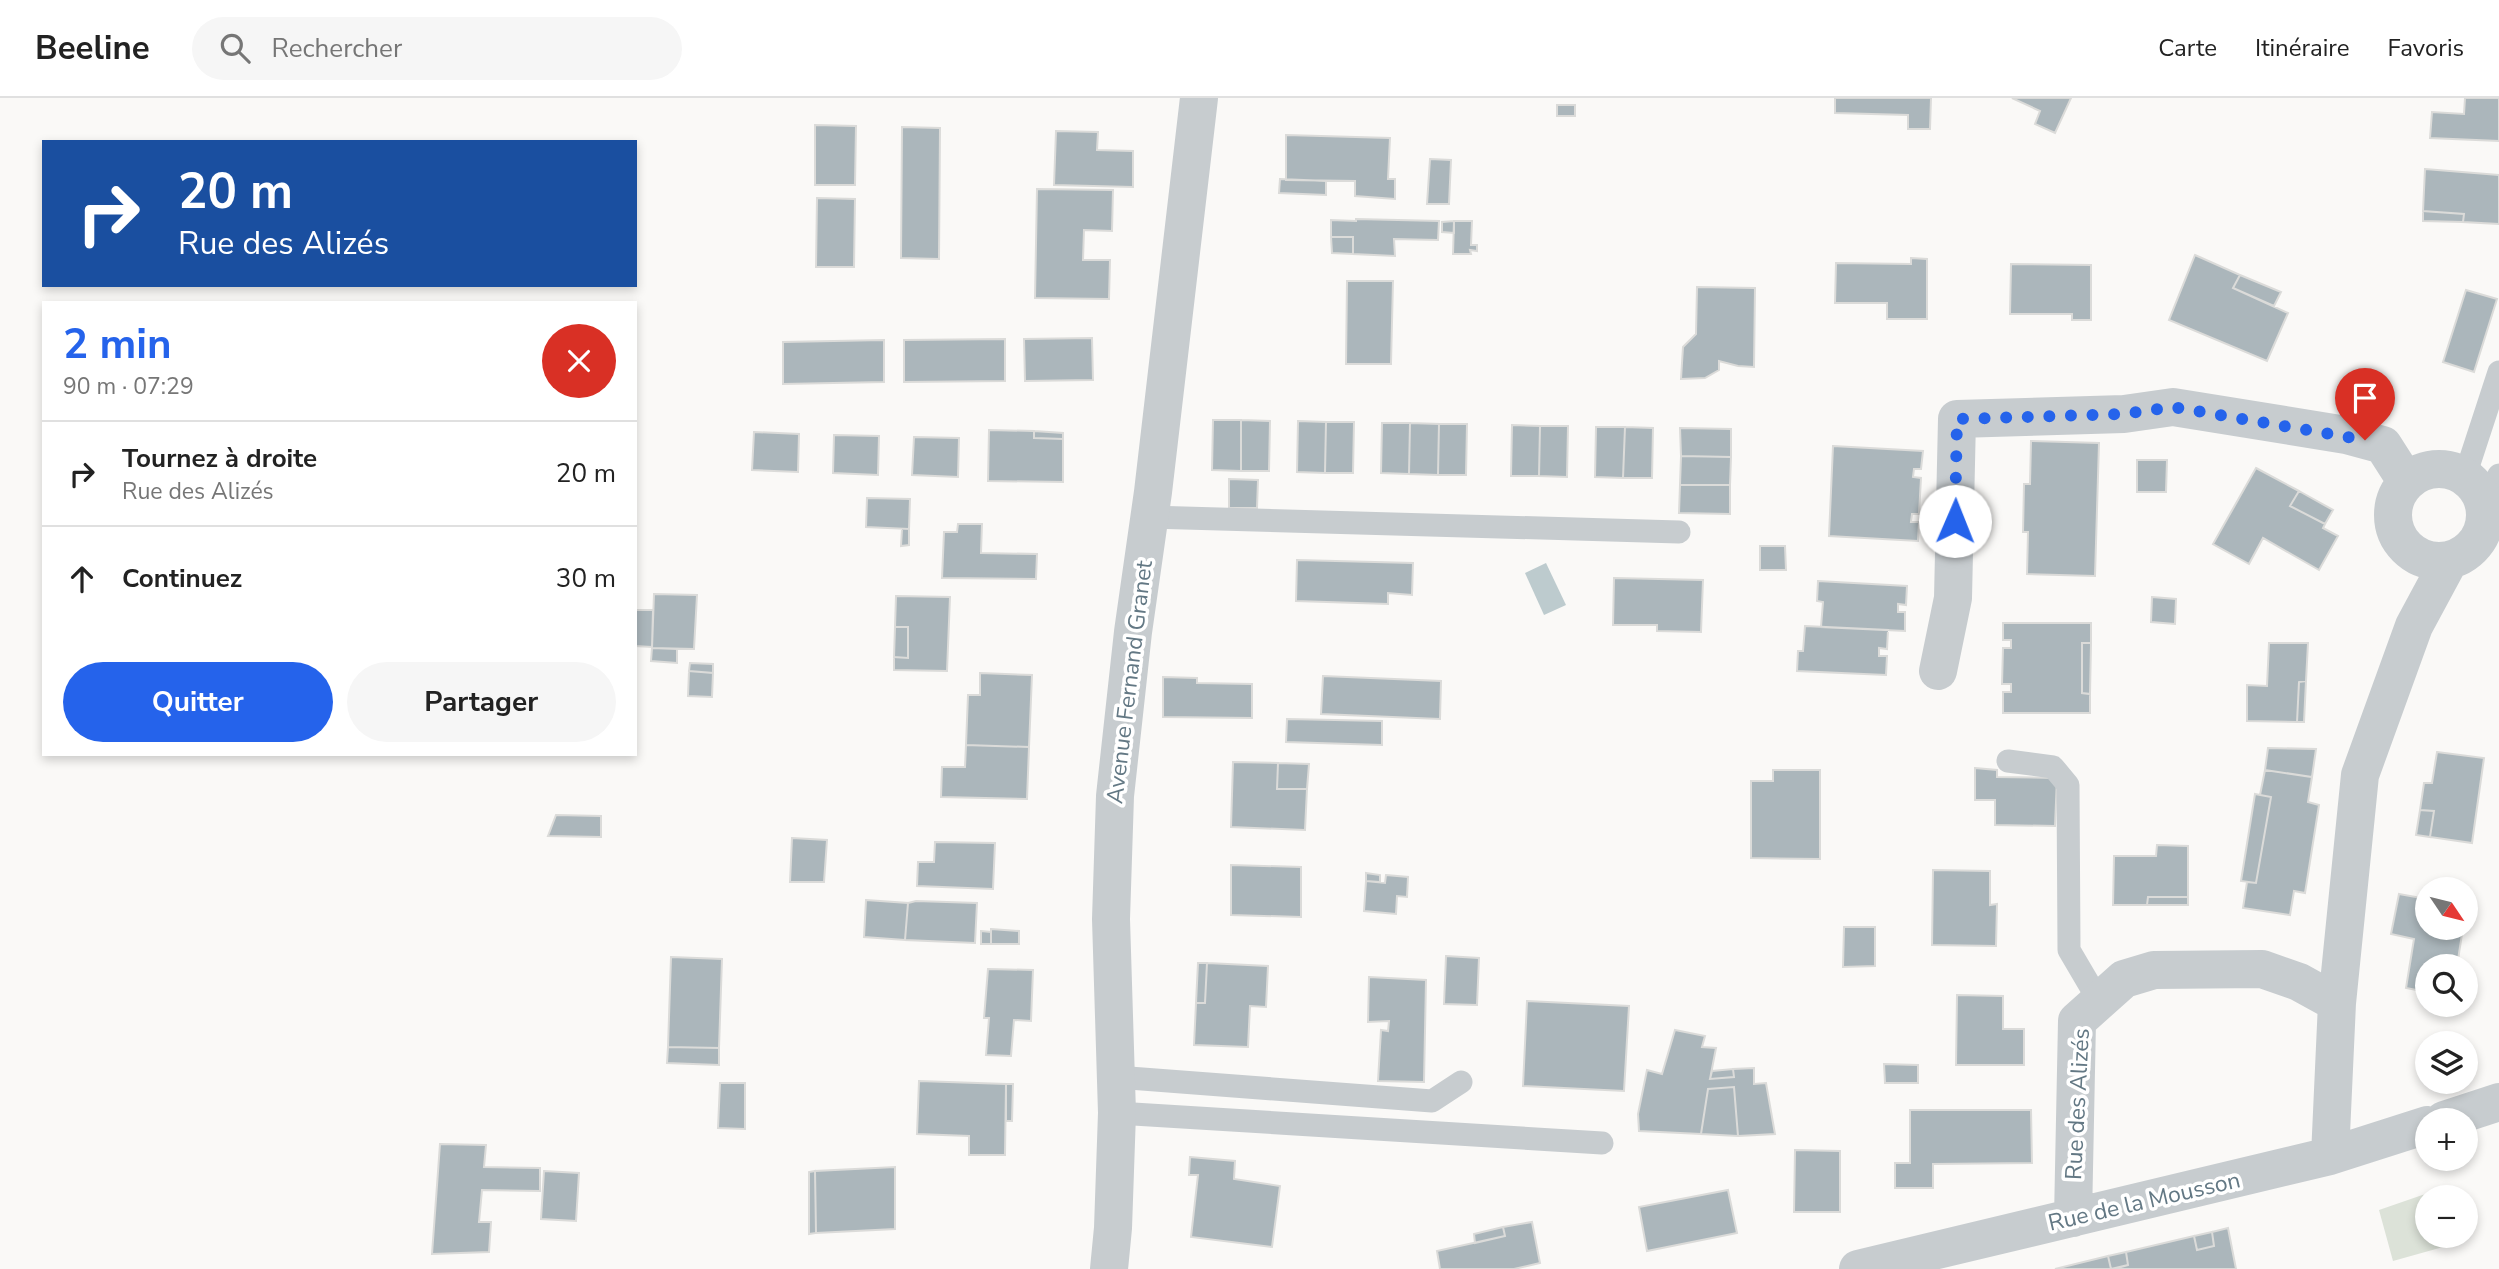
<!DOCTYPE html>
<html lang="fr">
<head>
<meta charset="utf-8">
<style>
  body { margin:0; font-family:"Nunito Sans",sans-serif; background:#f6f6f6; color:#222; height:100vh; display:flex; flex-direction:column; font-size:26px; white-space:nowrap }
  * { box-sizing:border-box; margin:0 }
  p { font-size:23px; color:#767676 }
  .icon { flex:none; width:38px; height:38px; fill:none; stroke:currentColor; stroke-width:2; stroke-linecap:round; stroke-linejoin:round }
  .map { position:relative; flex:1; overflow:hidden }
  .details { position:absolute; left:42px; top:203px; width:595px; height:455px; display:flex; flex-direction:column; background:#fff; border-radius:0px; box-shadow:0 4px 10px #0003 }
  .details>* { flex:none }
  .top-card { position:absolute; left:42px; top:42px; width:595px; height:147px; border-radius:0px; box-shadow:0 4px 10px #0003; background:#1a4fa0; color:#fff; overflow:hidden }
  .needle { width:46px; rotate:125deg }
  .buttons { position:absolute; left:2415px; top:779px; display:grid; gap:14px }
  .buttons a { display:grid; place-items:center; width:63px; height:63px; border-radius:50%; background:#fff; box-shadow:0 4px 10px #0003; font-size:35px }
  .pin { position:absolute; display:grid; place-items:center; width:60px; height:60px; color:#fff; margin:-72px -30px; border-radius:50% 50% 50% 0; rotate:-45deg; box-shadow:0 0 7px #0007 }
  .pin .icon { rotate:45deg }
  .me { position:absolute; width:77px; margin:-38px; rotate:1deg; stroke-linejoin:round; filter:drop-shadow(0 0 5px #0008) }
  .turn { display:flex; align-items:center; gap:24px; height:147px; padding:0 21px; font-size:32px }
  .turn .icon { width:91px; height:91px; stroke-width:2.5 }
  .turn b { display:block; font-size:49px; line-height:60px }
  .round { display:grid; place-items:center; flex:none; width:74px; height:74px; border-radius:37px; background:#f6f6f6 }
  .summary { display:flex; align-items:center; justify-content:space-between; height:119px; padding:0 21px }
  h1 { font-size:42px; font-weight:700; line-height:52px; color:#2563eb }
  .button { display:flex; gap:14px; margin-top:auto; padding:14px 21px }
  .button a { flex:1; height:80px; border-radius:42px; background:#2563eb; color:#fff; font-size:28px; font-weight:700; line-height:80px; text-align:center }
  .button a+a { background:#f6f6f6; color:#222 }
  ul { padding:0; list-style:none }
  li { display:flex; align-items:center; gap:21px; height:105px; padding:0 21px; border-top:2px solid #e0e0e0 }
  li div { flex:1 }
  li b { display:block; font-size:26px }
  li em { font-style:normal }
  header { display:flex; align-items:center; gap:42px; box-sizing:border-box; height:98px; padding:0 35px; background:#fff; border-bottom:2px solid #e0e0e0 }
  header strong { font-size:33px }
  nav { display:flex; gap:38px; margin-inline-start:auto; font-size:24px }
  .search { width:490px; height:63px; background:#f6f6f6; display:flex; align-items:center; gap:18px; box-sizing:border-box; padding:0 24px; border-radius:38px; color:#767676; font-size:26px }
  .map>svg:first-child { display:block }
</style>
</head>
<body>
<header>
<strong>Beeline</strong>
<div class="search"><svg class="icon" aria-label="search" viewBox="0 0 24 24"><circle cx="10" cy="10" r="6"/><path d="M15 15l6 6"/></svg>Rechercher</div>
<nav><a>Carte</a><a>Itinéraire</a><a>Favoris</a></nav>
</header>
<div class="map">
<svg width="2499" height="1171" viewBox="0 0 2499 1171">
  <rect width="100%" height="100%" fill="#faf9f7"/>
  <path fill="#dce2d8" d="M 2431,1094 L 2432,1099 L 2427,1099 L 2427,1138 L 2440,1138 L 2443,1149 L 2393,1163 L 2379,1112 Z"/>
  <path fill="#bdcbce" d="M 1546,465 L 1566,507 L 1544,517 L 1525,475 Z"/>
  <path fill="#abb6bb" stroke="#dbdbd9" stroke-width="2" d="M 1835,0 L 1931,0 L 1930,31 L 1908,31 L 1908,17 L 1835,15 Z
    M 2012,0 L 2071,0 L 2055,35 L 2035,26 L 2040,13 Z
    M 2465,0 L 2499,0 L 2499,43 L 2430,40 L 2432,14 L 2464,16 Z
    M 1557,7 L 1575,7 L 1575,18 L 1557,18 Z
    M 815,27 L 856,28 L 855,87 L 815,87 Z
    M 902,29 L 940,30 L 939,161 L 901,160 Z
    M 1056,33 L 1098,34 L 1097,52 L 1133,53 L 1133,89 L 1054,87 Z
    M 1286,37 L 1390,40 L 1388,81 L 1395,81 L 1395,101 L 1355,98 L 1355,83 L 1286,82 Z
    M 1430,61 L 1451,62 L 1449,106 L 1427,106 Z
    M 2425,71 L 2499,77 L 2499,126 L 2463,124 L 2464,116 L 2423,113 Z
    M 1280,81 L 1326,83 L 1326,97 L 1279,95 Z
    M 1037,91 L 1113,92 L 1112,133 L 1084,132 L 1083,162 L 1110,162 L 1109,201 L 1035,200 Z
    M 817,100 L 855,101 L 854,169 L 816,169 Z
    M 2423,113 L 2464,116 L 2463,124 L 2423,123 Z
    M 1356,121 L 1439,123 L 1438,142 L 1394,141 L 1395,158 L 1353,156 L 1353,139 L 1331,139 L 1331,122 L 1356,123 Z
    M 1454,123 L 1454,135 L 1442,134 L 1442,124 Z
    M 1454,123 L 1472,123 L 1471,147 L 1477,147 L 1477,153 L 1470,152 L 1471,156 L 1453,156 Z
    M 1331,139 L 1353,139 L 1353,156 L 1332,155 Z
    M 2195,157 L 2240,177 L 2233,190 L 2288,215 L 2267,263 L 2169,222 Z
    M 1911,160 L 1927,161 L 1927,221 L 1887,221 L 1887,205 L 1835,205 L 1836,165 L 1911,166 Z
    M 2011,166 L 2091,167 L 2091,222 L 2072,222 L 2072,216 L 2010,216 Z
    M 2240,177 L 2281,194 L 2274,208 L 2233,190 Z
    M 1347,183 L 1393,183 L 1391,266 L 1346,266 Z
    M 1697,189 L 1755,190 L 1754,269 L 1738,268 L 1719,263 L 1719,272 L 1705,280 L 1681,281 L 1683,249 L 1696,236 Z
    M 2466,192 L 2497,201 L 2474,274 L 2443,264 Z
    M 1092,240 L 1093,282 L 1025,283 L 1024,241 Z
    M 1005,241 L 1005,283 L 904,284 L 904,242 Z
    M 884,242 L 884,284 L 783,286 L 783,244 Z
    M 1213,322 L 1241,322 L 1241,373 L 1212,372 Z
    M 1241,322 L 1270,323 L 1269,373 L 1241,373 Z
    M 1298,323 L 1326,324 L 1325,375 L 1297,374 Z
    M 1326,324 L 1354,324 L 1353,375 L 1325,375 Z
    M 1382,325 L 1410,325 L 1409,376 L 1381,375 Z
    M 1410,325 L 1439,326 L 1438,377 L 1409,376 Z
    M 1439,326 L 1467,326 L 1466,377 L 1438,377 Z
    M 1512,327 L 1540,328 L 1539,378 L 1511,378 Z
    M 1540,328 L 1568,328 L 1567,379 L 1539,378 Z
    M 1596,329 L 1625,329 L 1623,380 L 1595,379 Z
    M 1625,329 L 1653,330 L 1652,380 L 1623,380 Z
    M 1680,330 L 1731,331 L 1731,359 L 1681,358 Z
    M 989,332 L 1034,333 L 1034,340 L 1063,341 L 1063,384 L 988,383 Z
    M 1034,333 L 1063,335 L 1063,341 L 1034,340 Z
    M 754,334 L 799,336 L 798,374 L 752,372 Z
    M 834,337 L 879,338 L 878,377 L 833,375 Z
    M 914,339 L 959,340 L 958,379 L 912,377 Z
    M 2031,343 L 2099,345 L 2095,478 L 2027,476 L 2028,434 L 2023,434 L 2024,386 L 2030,386 Z
    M 1833,348 L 1923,353 L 1921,371 L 1914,371 L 1913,379 L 1921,380 L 1919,416 L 1912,416 L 1911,424 L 1919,424 L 1918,443 L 1829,438 Z
    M 1681,358 L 1731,359 L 1730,387 L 1680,387 Z
    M 2137,362 L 2167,362 L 2166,394 L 2137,394 Z
    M 2256,370 L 2299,393 L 2290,408 L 2325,426 L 2323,430 L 2338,438 L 2319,472 L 2263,440 L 2249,466 L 2213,446 Z
    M 1229,381 L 1258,382 L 1257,410 L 1229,410 Z
    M 1680,387 L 1730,387 L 1730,416 L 1679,415 Z
    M 2299,393 L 2333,412 L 2325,426 L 2290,408 Z
    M 867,400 L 910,401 L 909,431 L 866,429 Z
    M 958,426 L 982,426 L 981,455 L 1037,456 L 1036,481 L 942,480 L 944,434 L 957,434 Z
    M 902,431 L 909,431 L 909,447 L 901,448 Z
    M 1760,448 L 1785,448 L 1786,472 L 1760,472 Z
    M 1297,462 L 1413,465 L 1412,497 L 1388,495 L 1388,506 L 1296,503 Z
    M 1614,480 L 1703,482 L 1701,534 L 1657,533 L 1657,527 L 1613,527 Z
    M 1818,483 L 1907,488 L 1906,507 L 1898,506 L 1898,514 L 1905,514 L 1905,533 L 1821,529 L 1823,504 L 1817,503 Z
    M 654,496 L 697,497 L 694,551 L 652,550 Z
    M 896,498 L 950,499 L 947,573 L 894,572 L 894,559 L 908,560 L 908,529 L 895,529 Z
    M 2152,499 L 2176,501 L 2175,526 L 2151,524 Z
    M 636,512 L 653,512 L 652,549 L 635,548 Z
    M 2003,525 L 2091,525 L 2091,545 L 2082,545 L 2082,595 L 2090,596 L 2090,615 L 2003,615 L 2003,594 L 2011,594 L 2011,586 L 2002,586 L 2003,550 L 2011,550 L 2011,542 L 2003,542 Z
    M 1805,528 L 1888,532 L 1887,551 L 1879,550 L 1879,558 L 1887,558 L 1886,577 L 1797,573 L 1798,553 L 1803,553 Z
    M 895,529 L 908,529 L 908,560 L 894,559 Z
    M 2082,545 L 2091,545 L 2090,596 L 2082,595 Z
    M 2269,545 L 2308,545 L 2306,583 L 2299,584 L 2297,624 L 2247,623 L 2247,587 L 2267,588 Z
    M 652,550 L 677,551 L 677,565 L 651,563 Z
    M 690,565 L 713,566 L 713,575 L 689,573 Z
    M 689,573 L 713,575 L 712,599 L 688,598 Z
    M 980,575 L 1032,577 L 1029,649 L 966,647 L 968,597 L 980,597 Z
    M 1323,578 L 1441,583 L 1440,621 L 1321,616 Z
    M 1163,579 L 1197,580 L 1197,585 L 1252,586 L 1252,620 L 1163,619 Z
    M 2306,583 L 2304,624 L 2297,624 L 2299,584 Z
    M 1287,621 L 1382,623 L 1382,647 L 1286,644 Z
    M 966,647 L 1029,649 L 1027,701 L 941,699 L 942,669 L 965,669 Z
    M 2268,650 L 2316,651 L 2312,679 L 2265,672 Z
    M 2437,654 L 2484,660 L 2472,745 L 2430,739 L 2434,713 L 2420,712 L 2424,685 L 2432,685 Z
    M 1233,664 L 1278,665 L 1277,691 L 1307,691 L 1305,732 L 1231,729 Z
    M 1278,665 L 1309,666 L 1307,691 L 1277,691 Z
    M 1975,670 L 1997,672 L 1997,679 L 2057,680 L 2055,728 L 1995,727 L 1995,702 L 1975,702 Z
    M 1773,672 L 1820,672 L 1820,761 L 1751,760 L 1751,683 L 1773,683 Z
    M 2265,672 L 2312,679 L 2308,704 L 2319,707 L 2305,795 L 2294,793 L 2290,817 L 2243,810 L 2247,784 L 2256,785 L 2271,699 L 2260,697 Z
    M 2255,696 L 2271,699 L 2256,785 L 2241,783 Z
    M 2420,712 L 2434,713 L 2430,739 L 2416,737 Z
    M 556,717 L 601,718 L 601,739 L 548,738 Z
    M 792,740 L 827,742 L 824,784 L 790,784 Z
    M 935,744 L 995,745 L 993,791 L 917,788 L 918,764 L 934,764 Z
    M 2157,747 L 2188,748 L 2188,799 L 2148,799 L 2147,807 L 2113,807 L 2114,758 L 2156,758 Z
    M 1231,767 L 1301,769 L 1301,819 L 1231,817 Z
    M 1933,772 L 1990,773 L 1990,807 L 1997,806 L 1996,848 L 1932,847 Z
    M 1366,775 L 1380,777 L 1380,784 L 1366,783 Z
    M 1386,777 L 1408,779 L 1407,799 L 1397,798 L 1396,816 L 1364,813 L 1366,783 L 1385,785 Z
    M 2399,796 L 2427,801 L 2427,830 L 2463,830 L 2457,868 L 2427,868 L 2427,894 L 2406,890 L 2414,841 L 2391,836 Z
    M 2148,799 L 2188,799 L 2188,807 L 2147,807 Z
    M 866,802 L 908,805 L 905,842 L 864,839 Z
    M 916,803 L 977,805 L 975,845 L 905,842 L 908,805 Z
    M 1844,829 L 1875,829 L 1875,868 L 1843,869 Z
    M 991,831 L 1019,833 L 1019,846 L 991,846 Z
    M 981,833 L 991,834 L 991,846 L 981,846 Z
    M 1446,858 L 1479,860 L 1477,907 L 1444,906 Z
    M 671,859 L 722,861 L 719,950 L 668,949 Z
    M 1198,865 L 1207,865 L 1205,905 L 1196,905 Z
    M 1207,865 L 1268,868 L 1266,909 L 1250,908 L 1248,949 L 1194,947 L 1196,905 L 1205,905 Z
    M 988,871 L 1033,872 L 1031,923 L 1014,922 L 1011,958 L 986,957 L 989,920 L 984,920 Z
    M 1369,879 L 1426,882 L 1424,984 L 1378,983 L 1381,932 L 1388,933 L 1389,923 L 1368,924 Z
    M 1957,897 L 2003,898 L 2003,931 L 2024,931 L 2024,967 L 1956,967 Z
    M 1527,903 L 1629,908 L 1624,993 L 1523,988 Z
    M 1675,932 L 1705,938 L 1702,949 L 1716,950 L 1710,981 L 1734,979 L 1733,971 L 1754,970 L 1754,986 L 1766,985 L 1775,1036 L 1738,1038 L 1734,989 L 1708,991 L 1701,1036 L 1639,1033 L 1638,1016 L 1647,972 L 1662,976 Z
    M 668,949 L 719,950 L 719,967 L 667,965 Z
    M 1884,966 L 1918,967 L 1918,985 L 1885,985 Z
    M 1733,971 L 1734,979 L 1710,981 L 1712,973 Z
    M 919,983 L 1006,986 L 1005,1057 L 969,1057 L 969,1038 L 917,1036 Z
    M 720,985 L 745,985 L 745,1031 L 718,1030 Z
    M 1006,986 L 1013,986 L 1012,1023 L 1006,1023 Z
    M 1734,989 L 1738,1038 L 1701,1036 L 1708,991 Z
    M 1910,1012 L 2031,1012 L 2032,1065 L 1933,1066 L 1933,1090 L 1895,1090 L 1895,1065 L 1910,1065 Z
    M 440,1046 L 486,1047 L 484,1069 L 540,1070 L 540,1093 L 482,1092 L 479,1124 L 491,1124 L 489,1154 L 432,1156 Z
    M 1795,1052 L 1840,1053 L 1840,1114 L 1794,1114 Z
    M 1190,1059 L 1235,1063 L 1234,1081 L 1280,1088 L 1272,1149 L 1191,1139 L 1198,1077 L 1189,1077 Z
    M 895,1069 L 895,1131 L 816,1135 L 815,1073 Z
    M 544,1073 L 579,1075 L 576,1123 L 541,1121 Z
    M 815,1073 L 816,1135 L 809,1136 L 809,1074 Z
    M 1728,1092 L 1737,1135 L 1647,1153 L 1639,1109 Z
    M 1532,1124 L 1540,1165 L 1514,1171 L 1440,1171 L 1437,1153 L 1505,1138 L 1503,1129 Z
    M 1503,1129 L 1505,1138 L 1475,1145 L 1474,1136 Z
    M 2228,1130 L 2236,1171 L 2114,1171 L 2128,1167 L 2126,1154 L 2194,1138 L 2197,1152 L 2214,1148 L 2212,1134 Z
    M 2212,1134 L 2214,1148 L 2197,1152 L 2194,1138 Z
    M 2126,1154 L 2128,1167 L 2111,1171 L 2108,1158 Z
    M 2108,1158 L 2111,1171 L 2055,1171 Z"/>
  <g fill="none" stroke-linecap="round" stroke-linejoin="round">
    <path stroke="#c7cccf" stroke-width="23" d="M 2465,378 L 2499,274
      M 2484,403 L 2499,377
      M 1149,419 L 1679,434
      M 2008,663 L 2053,669 L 2068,687 L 2069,852 L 2099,903
      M 1116,979 L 1432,1003 L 1461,984
      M 1117,1015 L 1602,1045"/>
    <path stroke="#c7cccf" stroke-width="38" d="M2393 417a46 46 0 1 1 92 0a46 46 0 1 1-92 0Z
      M 1938,573 L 1953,500 L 1957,321 L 2124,316 L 2173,309 L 2346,337 L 2383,347 L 2406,383
      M 2337,905 L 2360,677 L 2414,528 L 2449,463
      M 2444,1022 L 2499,1004
      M 2073,1120 L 2077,923 L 2124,881 L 2154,872 L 2262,871 L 2299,884 L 2337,905 L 2330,1058
      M 1109,1171 L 1113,1130 L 1117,1015 L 1111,821 L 1115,698 L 1133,534 L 1153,394 L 1199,0
      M 1858,1171 L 2330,1058 L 2427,1027"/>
  </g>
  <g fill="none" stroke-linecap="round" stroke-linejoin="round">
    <path stroke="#2563eb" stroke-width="12" stroke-dasharray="0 21.6" d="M 1955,423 L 1957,321 L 2124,316 L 2173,309 L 2365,342"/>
  </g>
  <g text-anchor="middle" stroke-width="7" stroke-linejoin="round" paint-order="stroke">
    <g font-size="23" fill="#637884" stroke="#fff">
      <text transform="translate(1129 584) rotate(-83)" y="8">Avenue Fernand Granet</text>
      <text transform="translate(2077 1006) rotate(-87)" y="8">Rue des Alizés</text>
      <text transform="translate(2144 1103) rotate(-13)" y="8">Rue de la Mousson</text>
    </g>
  </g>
</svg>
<div class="buttons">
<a><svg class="needle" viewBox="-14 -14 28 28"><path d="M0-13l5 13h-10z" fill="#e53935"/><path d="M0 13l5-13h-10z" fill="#767676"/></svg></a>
<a><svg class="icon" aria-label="search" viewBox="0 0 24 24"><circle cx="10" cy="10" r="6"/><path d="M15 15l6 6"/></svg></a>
<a><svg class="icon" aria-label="layers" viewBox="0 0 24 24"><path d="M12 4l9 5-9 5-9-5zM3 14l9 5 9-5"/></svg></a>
<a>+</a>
<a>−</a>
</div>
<div class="pin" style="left:2365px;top:342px;background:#d93025"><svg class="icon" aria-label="arrive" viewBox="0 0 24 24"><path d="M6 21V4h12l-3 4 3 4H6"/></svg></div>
<svg class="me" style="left:1955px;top:423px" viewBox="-20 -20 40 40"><circle r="19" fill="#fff"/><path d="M0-13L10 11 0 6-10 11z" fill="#2563eb"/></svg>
<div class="top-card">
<div class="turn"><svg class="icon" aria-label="right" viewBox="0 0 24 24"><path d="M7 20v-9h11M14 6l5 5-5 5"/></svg><div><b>20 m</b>Rue des Alizés</div></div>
</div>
<section class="details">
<div class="summary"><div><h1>2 min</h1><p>90 m · 07:29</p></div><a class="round" style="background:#d93025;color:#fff"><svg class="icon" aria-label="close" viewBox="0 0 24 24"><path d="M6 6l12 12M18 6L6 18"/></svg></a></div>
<ul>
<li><svg class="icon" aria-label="right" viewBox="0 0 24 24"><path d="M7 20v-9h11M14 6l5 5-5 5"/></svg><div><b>Tournez à droite</b><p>Rue des Alizés</p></div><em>20 m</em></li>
<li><svg class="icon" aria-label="ahead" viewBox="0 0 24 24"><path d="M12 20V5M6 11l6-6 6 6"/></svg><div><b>Continuez</b></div><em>30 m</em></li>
</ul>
<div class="button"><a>Quitter</a><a>Partager</a></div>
</section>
</div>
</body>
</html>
